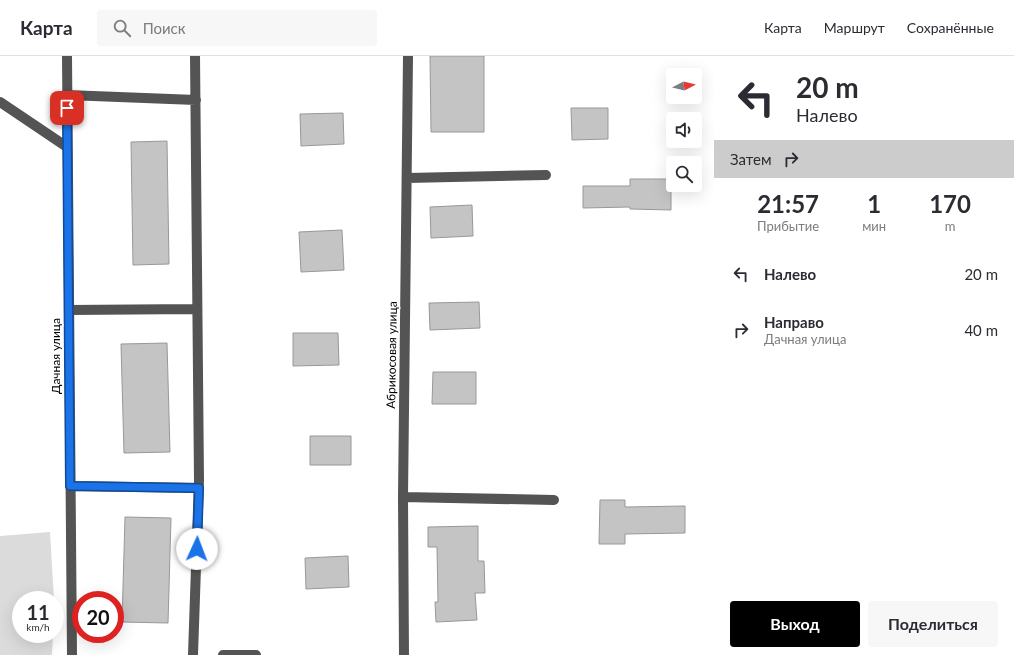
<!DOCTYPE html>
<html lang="ru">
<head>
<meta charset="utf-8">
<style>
  body { margin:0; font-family:Lato,sans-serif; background:#f7f7f7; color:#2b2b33; height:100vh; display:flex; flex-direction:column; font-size:15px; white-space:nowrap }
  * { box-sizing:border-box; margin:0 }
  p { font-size:13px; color:#7c7c81 }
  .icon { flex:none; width:22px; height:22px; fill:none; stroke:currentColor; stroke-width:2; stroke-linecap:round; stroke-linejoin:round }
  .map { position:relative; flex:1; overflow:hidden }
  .side { display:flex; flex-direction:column; background:#fff; width:300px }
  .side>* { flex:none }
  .guide { background:#fff; color:#2b2b33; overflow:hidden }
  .needle { width:26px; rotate:83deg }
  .controls { position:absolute; left:666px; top:12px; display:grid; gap:8px }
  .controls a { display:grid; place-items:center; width:36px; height:36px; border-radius:4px; background:#fff; box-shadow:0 4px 16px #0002; font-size:20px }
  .speed { position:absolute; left:12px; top:535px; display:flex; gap:8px; font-size:20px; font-weight:700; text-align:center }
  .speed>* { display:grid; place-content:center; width:52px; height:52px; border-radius:50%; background:#fff; box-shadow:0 4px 16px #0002; line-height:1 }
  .speed small { font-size:10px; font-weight:400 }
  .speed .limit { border:6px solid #d22; background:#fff; color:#111 }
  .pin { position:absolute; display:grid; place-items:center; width:34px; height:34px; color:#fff; margin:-17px; border-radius:8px; box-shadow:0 2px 6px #0006 }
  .me { position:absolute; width:44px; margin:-22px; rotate:2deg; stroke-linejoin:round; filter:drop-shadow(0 0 3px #0008) }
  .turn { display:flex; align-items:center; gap:14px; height:84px; padding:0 16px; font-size:18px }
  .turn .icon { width:52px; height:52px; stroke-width:2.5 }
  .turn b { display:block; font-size:28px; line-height:34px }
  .then { display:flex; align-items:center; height:38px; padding:0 16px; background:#0003; gap:8px; font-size:15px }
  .eta { display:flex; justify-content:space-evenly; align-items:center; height:68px; text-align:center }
  .eta b { font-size:24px; font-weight:700; line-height:28px }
  .cta { display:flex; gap:8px; margin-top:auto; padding:8px 16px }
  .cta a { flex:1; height:46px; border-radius:4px; background:#000; color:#fff; font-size:16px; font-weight:700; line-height:46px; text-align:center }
  .cta a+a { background:#f7f7f7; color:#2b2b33 }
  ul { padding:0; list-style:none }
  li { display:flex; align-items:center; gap:12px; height:56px; padding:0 16px }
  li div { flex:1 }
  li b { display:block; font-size:15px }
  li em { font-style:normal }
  header { display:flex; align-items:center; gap:24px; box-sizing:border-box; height:56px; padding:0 20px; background:#fff; border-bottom:1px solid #e1e1e2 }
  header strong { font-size:19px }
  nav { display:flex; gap:22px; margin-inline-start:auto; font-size:14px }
  .search { width:280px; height:36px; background:#f7f7f7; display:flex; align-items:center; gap:10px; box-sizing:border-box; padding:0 14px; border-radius:4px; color:#7c7c81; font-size:15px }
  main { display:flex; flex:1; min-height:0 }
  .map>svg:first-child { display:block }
</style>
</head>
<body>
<header>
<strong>Карта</strong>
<div class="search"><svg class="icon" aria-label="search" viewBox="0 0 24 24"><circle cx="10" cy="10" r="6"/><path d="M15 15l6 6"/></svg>Поиск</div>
<nav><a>Карта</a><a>Маршрут</a><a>Сохранённые</a></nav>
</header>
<main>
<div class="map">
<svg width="714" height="599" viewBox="0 0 714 599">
  <rect width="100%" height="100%" fill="#fff"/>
  <path fill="#dbdbdb" d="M 50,476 L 54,544 L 21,544 L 21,578 L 53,578 L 52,599 L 0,599 L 0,480 Z"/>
  <path fill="#c4c4c4" stroke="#989898" d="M 430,0 L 484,0 L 484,76 L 431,76 Z
    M 571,52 L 608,52 L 608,83 L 572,84 Z
    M 343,57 L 344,88 L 301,90 L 300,58 Z
    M 167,85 L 169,208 L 133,209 L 131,86 Z
    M 630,123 L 671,123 L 671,154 L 630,153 L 630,151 L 583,152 L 583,130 L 630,130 Z
    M 472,149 L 473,180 L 431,182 L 430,151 Z
    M 342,174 L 344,214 L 301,216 L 299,176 Z
    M 479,246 L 480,272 L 430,274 L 429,247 Z
    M 293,277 L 338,277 L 339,309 L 293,310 Z
    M 167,287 L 170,396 L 124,397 L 121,288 Z
    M 433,316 L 476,316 L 476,348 L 432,348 Z
    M 310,380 L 351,380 L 351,409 L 310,409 Z
    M 600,444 L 625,444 L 625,451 L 685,450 L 685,477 L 625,478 L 625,488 L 599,488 Z
    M 125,461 L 171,462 L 168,567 L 122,566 Z
    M 478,470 L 478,505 L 484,505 L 485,537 L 475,537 L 477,564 L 436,566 L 435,546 L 438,546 L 437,491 L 428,491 L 428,471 Z
    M 348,500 L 349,531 L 306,533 L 305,502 Z"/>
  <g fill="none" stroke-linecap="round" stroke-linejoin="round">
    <path stroke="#545454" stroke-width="10" d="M 67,0 L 72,599
      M 67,39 L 196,44
      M 0,46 L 67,91
      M 407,122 L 546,119
      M 69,254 L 197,253
      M 70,430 L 199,432
      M 403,441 L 554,444
      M 193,599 L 199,424 L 195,0
      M 223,599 L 256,599
      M 404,599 L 403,441 L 408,0"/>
  </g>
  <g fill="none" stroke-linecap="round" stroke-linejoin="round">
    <g stroke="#114b97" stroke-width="10">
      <path id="route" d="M 67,52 L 70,430 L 199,432 L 197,493"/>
    </g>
    <use href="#route" stroke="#1a73e8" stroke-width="7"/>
  </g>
  <g text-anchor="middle" stroke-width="3" stroke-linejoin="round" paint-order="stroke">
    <g font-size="12" fill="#000" stroke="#fff">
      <text transform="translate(392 299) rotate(-89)" y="4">Абрикосовая улица</text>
      <text transform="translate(56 300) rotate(-90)" y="4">Дачная улица</text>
    </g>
  </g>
</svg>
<div class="controls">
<a><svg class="needle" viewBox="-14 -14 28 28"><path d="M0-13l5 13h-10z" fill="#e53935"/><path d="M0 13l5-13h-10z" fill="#7c7c81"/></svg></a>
<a><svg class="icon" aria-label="sound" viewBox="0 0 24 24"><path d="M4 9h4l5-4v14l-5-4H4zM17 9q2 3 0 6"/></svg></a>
<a><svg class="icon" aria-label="search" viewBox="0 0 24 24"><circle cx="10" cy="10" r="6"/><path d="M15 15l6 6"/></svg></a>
</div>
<div class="speed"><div>11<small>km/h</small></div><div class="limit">20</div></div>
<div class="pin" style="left:67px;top:52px;background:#d93025"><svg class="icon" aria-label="arrive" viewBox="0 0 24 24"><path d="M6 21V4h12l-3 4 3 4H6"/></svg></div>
<svg class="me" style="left:197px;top:493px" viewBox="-20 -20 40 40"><circle r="19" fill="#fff"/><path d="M0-13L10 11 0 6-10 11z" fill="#1a73e8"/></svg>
</div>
<section class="side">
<div class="guide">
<div class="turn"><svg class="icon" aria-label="left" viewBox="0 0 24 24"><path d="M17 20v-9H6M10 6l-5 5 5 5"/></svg><div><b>20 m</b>Налево</div></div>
<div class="then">Затем<svg class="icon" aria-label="right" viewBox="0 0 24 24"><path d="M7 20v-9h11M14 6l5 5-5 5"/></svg></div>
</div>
<div class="eta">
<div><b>21:57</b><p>Прибытие</p></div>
<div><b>1</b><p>мин</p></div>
<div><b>170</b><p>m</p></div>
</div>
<ul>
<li><svg class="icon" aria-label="left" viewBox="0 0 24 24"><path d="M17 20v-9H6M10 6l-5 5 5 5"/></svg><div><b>Налево</b></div><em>20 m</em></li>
<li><svg class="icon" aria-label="right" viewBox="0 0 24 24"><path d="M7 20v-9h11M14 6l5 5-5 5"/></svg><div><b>Направо</b><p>Дачная улица</p></div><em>40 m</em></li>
</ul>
<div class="cta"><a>Выход</a><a>Поделиться</a></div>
</section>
</main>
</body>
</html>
